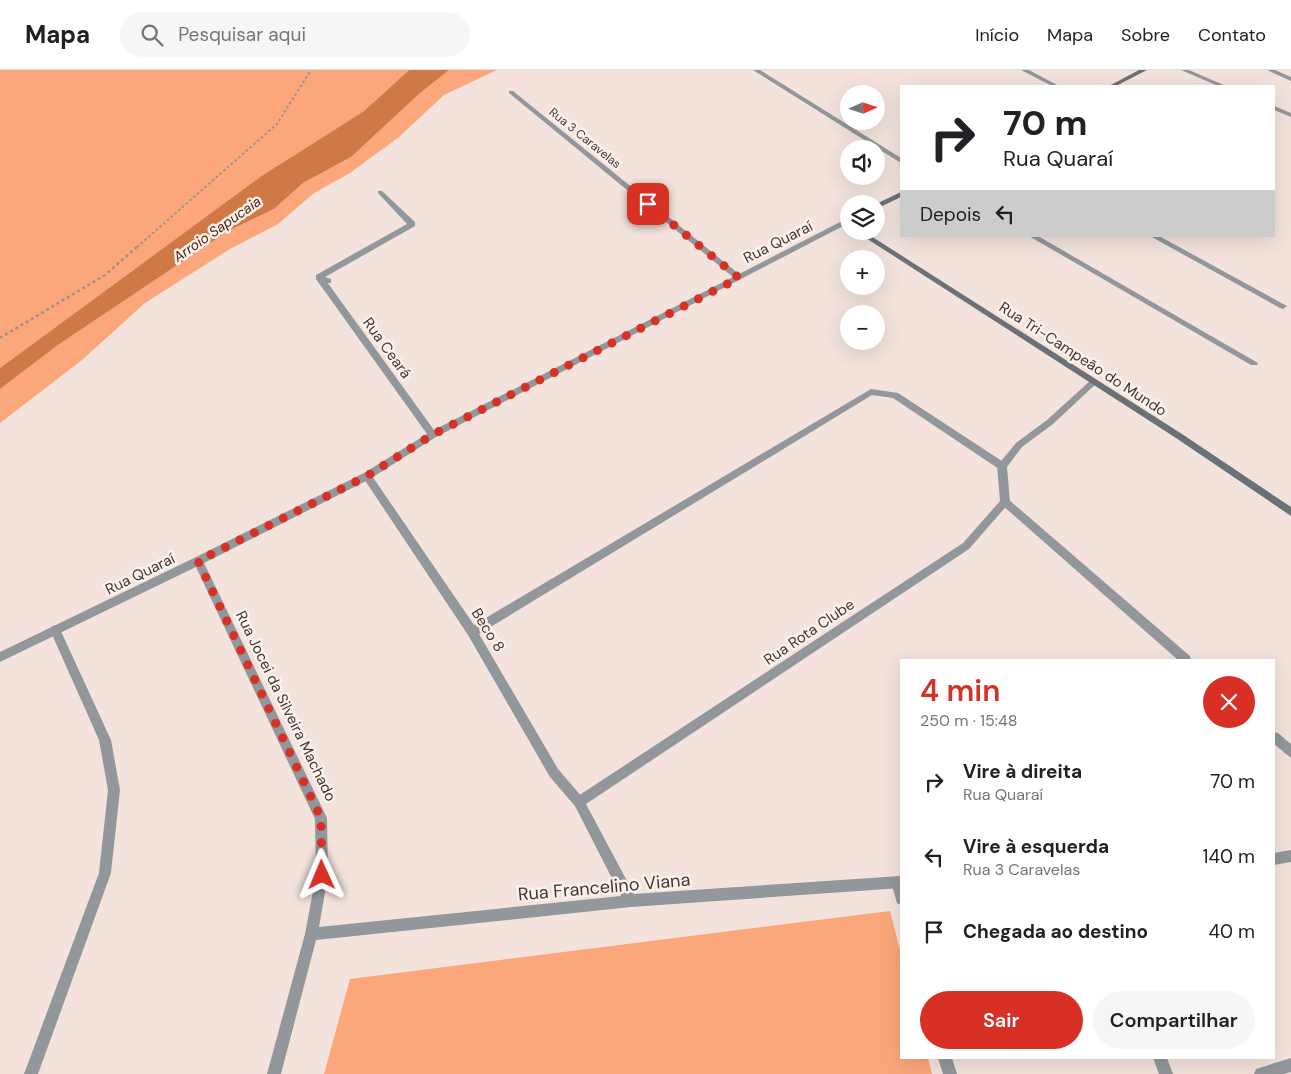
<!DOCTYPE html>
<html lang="pt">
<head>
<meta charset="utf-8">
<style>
  body { margin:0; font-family:"DM Sans",sans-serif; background:#f6f6f6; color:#202124; height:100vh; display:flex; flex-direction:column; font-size:19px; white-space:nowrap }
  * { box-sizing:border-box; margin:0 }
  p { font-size:16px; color:#757577 }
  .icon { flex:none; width:28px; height:28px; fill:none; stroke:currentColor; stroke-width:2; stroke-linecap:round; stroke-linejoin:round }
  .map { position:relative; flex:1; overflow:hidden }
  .details { position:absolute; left:900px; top:589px; width:375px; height:400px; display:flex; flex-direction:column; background:#fff; border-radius:0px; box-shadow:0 5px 20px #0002 }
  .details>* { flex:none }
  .banner { position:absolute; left:900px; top:15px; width:375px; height:152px; border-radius:0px; box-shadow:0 5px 20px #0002; background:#fff; color:#202124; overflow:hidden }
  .needle { width:32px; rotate:87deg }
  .buttons { position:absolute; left:840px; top:15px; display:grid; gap:10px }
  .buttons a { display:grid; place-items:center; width:45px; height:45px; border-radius:50%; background:#fff; box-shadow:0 5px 20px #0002; font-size:25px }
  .pin { position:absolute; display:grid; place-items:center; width:42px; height:42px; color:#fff; margin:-21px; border-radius:10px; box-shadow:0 2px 8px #0006 }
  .me { position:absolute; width:55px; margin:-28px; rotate:359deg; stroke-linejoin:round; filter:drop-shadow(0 0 4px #0008) }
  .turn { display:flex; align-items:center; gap:18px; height:105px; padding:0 20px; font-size:22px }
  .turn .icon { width:65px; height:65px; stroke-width:2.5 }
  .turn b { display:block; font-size:35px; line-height:42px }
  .then { display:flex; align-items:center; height:48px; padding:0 20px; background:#0003; gap:10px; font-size:19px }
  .round { display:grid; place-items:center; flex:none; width:52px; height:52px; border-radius:26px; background:#f6f6f6 }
  .head { display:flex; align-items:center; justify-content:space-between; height:85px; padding:0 20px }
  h1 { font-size:30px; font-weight:600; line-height:38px; color:#d93025 }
  .primary-button { display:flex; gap:10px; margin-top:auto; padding:10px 20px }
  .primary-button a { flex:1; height:58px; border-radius:30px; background:#d93025; color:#fff; font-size:20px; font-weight:600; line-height:58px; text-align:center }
  .primary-button a+a { background:#f6f6f6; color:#202124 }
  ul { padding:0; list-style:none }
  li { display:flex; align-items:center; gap:15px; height:75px; padding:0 20px }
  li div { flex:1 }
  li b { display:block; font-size:19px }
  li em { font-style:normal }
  header { display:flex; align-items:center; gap:30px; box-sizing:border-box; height:70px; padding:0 25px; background:#fff; border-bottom:1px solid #e0e0e0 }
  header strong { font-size:24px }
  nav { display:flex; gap:28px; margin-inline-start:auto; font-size:18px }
  .search { width:350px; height:45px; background:#f6f6f6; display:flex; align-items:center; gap:12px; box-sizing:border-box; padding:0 18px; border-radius:28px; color:#757577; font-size:19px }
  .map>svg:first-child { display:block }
</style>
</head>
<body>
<header>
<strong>Mapa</strong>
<div class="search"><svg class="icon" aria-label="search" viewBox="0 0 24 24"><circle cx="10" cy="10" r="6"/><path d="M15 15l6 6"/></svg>Pesquisar aqui</div>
<nav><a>Início</a><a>Mapa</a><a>Sobre</a><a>Contato</a></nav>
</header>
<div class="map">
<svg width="1291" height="1004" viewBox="0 0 1291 1004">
  <rect width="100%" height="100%" fill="#f3e3dc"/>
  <path fill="#fba77b" d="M 0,0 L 409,0 L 364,41 L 260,107 L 0,298 Z
    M 449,0 L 497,0 L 444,25 L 399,67 L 350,103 L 314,123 L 278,154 L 230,179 L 145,233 L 82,290 L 0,353 L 0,319 L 58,275 L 228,161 L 274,139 L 303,113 L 351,87 L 419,24 Z
    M 890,841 L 901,884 L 901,988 L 928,988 L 932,1004 L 324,1004 L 350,909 Z"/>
  <path fill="#d17847" d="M 409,0 L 449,0 L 419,24 L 351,87 L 303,113 L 274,139 L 228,161 L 58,275 L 0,319 L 0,298 L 260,107 L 364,41 Z"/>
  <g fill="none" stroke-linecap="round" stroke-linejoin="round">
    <path stroke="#9c908b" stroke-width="2" stroke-dasharray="2.5 2.5" stroke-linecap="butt" d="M 137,177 L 277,54 L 311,0"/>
    <path stroke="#9c908b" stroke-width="2.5" stroke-dasharray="3 3" stroke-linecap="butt" d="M 0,268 L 105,205 L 139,175"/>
    <path fill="#92979c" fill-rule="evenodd" d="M 1181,0 L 1189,0 L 1226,16 L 1218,16 Z
      M 1267,0 L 1275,0 L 1291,7 L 1291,11 Z
      M 1274,36 L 1291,43 L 1291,47 L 1274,40 Z
      M 378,121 L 382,121 L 415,152 L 415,156 L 325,207 L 331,209 L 331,213 L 325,213 L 316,209 L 316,205 L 407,154 L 378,123 Z
      M 1029,166 L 1038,166 L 1258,293 L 1257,295 L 1251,295 Z
      M 1150,166 L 1159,166 L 1287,236 L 1283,239 L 1280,238 Z
      M 871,319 L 898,323 L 1005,393 L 1007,396 L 1005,399 L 999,399 L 893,328 L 872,325 L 479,564 L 558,699 L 583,728 L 585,732 L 583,736 L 579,738 L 575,736 L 550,707 L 468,565 L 362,406 L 364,403 L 370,403 L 474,555 Z
      M 1005,428 L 1008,429 L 1190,586 L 1191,590 L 1178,590 L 1002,435 L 1000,432 Z
      M 55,555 L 59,557 L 111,670 L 120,720 L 111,803 L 38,1004 L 24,1004 L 99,803 L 108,720 L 99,670 L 50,560 L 51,557 Z
      M 1274,662 L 1278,663 L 1291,674 L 1291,688 L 1274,674 Z
      M 897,806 L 901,807 L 901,835 L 897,833 L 891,812 L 893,808 Z
      M 938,988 L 952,988 L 957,1004 L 943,1004 Z
      M 1153,988 L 1167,988 L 1173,1004 L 1159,1004 Z
      M 1291,988 L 1291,1002 L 1284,1004 L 1254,1004 L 1256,999 Z"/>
    <path fill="#92979c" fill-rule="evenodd" d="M 753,0 L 760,0 L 901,88 L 901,93 Z
      M 1021,0 L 1029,0 L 1059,16 L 1052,16 Z
      M 509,21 L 513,21 L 739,204 L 842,151 L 848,151 L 849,153 L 436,367 L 370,409 L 204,493 L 327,748 L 328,805 L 319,857 L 621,826 L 575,736 L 573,732 L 575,728 L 963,473 L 1000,431 L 997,396 L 1016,373 L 1047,350 L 1091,310 L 1094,309 L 1098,312 L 1053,354 L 1022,377 L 1007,397 L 1010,432 L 969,479 L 586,734 L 634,824 L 901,806 L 901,818 L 631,837 L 316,870 L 281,1004 L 267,1004 L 305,864 L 316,805 L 315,749 L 196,497 L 0,592 L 0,582 L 194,488 L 364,403 L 427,364 L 316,209 L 316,205 L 322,205 L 434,360 L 733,207 L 509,23 Z
      M 1291,780 L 1291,792 L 1274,795 L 1274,783 Z"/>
    <path fill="#6a7177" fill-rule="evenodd" d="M 1139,0 L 1147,0 L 1116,16 L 1109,16 Z
      M 901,122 L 901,127 L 876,139 L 876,134 Z
      M 842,151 L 849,152 L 849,157 L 842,155 Z
      M 855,161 L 863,161 L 1182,364 L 1291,437 L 1291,446 L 1176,368 Z"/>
  </g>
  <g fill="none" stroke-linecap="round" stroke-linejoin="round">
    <path stroke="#d93025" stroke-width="9" stroke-dasharray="0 16.2" d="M 322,805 L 321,748 L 198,491 L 367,406 L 432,365 L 739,208 L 648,134"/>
  </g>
  <g text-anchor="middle" stroke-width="5" stroke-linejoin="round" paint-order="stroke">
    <g font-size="12" fill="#3e3835" stroke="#fef1eb">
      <text transform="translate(585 68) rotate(39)" y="4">Rua 3 Caravelas</text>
    </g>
    <g font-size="14" font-style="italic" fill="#45210d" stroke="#fef1eb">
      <text transform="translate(217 159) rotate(-35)" y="5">Arroio Sapucaia</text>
    </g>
    <g font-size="15" fill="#3e3835" stroke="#fef1eb">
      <text transform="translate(778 172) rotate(-27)" y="5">Rua Quaraí</text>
      <text transform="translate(387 278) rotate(54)" y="5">Rua Ceará</text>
      <text transform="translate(1083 289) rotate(33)" y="5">Rua Tri-Campeão do Mundo</text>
      <text transform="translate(140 504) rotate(-26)" y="5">Rua Quaraí</text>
      <text transform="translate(488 560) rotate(58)" y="5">Beco 8</text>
      <text transform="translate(809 562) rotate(-34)" y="5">Rua Rota Clube</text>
      <text transform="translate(286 636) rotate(64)" y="5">Rua Jocei da Silveira Machado</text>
    </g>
    <g font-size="18" fill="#3e3835" stroke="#fef1eb">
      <text transform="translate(604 817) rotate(-5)" y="6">Rua Francelino Viana</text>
    </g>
  </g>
</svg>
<div class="buttons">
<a><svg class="needle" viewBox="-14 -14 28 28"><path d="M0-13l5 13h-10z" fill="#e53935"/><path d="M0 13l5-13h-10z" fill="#757577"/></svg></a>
<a><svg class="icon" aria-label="sound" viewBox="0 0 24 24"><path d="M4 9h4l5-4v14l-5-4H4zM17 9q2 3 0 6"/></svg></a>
<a><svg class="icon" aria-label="layers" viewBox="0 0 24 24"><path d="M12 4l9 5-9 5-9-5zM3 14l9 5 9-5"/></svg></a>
<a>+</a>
<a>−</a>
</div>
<div class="pin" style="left:648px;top:134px;background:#d93025"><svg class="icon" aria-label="arrive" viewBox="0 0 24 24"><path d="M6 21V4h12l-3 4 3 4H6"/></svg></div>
<svg class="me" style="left:322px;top:805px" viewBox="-20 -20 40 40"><path d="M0-17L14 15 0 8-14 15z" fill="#d93025" stroke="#fff" stroke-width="4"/></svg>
<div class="banner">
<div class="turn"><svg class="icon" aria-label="right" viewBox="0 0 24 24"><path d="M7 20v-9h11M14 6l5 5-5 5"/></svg><div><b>70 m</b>Rua Quaraí</div></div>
<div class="then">Depois<svg class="icon" aria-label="left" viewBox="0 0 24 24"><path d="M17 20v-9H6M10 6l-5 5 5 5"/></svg></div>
</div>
<section class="details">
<div class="head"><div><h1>4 min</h1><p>250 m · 15:48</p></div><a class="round" style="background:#d93025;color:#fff"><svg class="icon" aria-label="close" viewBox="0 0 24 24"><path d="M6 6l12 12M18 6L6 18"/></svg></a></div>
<ul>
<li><svg class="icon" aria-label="right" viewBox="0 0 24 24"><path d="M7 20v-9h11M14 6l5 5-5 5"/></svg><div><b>Vire à direita</b><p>Rua Quaraí</p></div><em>70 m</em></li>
<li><svg class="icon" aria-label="left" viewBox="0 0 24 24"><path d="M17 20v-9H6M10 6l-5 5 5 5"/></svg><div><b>Vire à esquerda</b><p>Rua 3 Caravelas</p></div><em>140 m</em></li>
<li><svg class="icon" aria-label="arrive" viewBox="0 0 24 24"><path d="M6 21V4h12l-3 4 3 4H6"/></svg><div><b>Chegada ao destino</b></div><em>40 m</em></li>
</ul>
<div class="primary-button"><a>Sair</a><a>Compartilhar</a></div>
</section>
</div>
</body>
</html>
